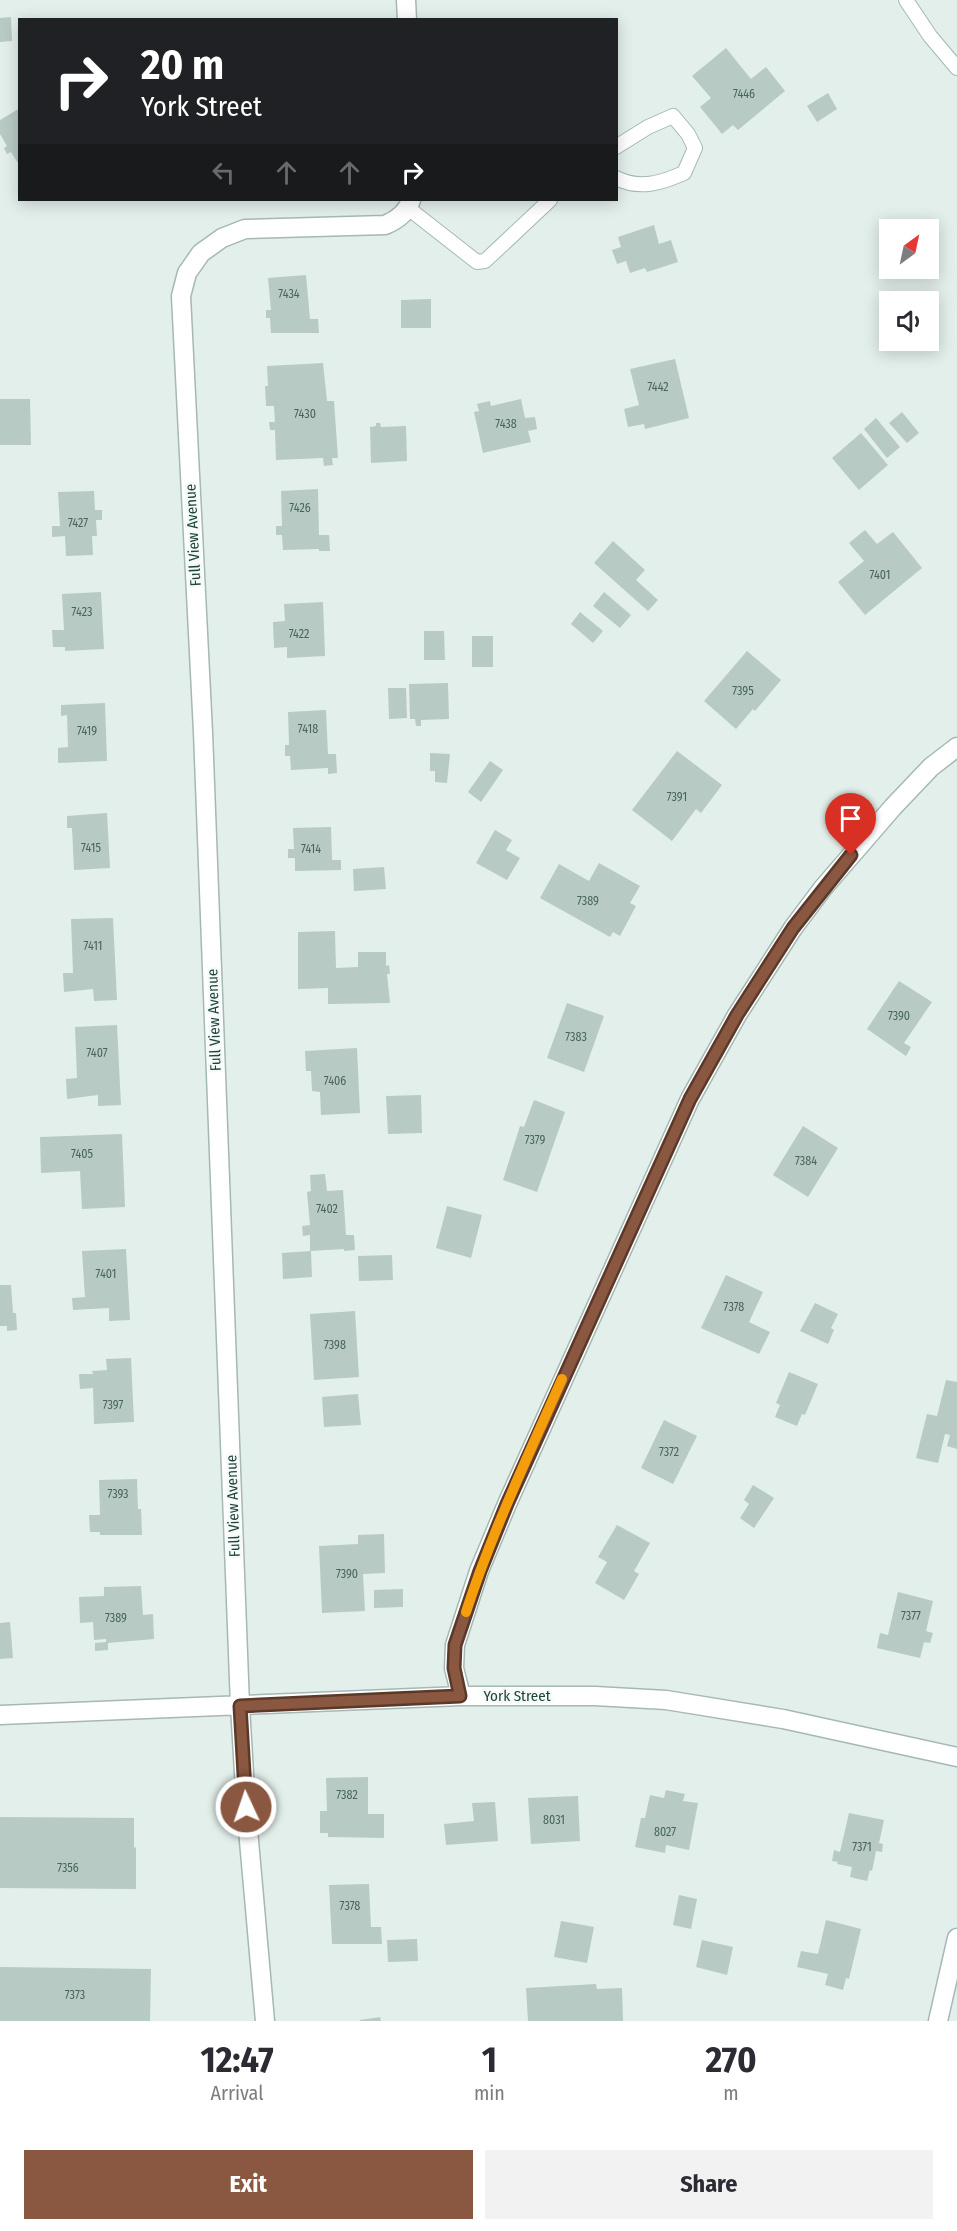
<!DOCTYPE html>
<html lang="en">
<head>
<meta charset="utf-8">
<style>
  body { margin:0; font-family:"Fira Sans Condensed",sans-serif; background:#f2f2f3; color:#2b2b33; height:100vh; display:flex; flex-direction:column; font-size:22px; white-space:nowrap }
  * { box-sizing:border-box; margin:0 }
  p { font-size:20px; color:#7c7c81 }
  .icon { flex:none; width:33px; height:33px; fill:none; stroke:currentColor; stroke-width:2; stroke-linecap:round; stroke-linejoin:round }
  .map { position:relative; height:2021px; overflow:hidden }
  .panel { display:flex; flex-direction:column; background:#fff; flex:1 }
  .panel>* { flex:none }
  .hud { position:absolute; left:18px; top:18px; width:600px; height:183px; border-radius:0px; box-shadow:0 3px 15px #0003; background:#202124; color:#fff; overflow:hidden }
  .needle { width:39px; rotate:33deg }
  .controls { position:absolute; left:879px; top:219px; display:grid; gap:12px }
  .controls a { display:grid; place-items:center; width:60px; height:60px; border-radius:0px; background:#fff; box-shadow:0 3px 15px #0003; font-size:30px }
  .pin { position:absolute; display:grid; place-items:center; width:51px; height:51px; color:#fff; margin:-62px -26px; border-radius:50% 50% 50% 0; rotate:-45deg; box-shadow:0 0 6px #0007 }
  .pin .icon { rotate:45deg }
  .me { position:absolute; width:66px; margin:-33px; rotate:357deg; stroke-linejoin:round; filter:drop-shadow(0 0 4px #0008) }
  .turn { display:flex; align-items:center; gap:21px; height:126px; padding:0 24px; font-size:27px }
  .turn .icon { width:78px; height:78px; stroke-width:2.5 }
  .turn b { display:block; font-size:42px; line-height:51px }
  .lanes { display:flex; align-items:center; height:57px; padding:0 24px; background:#0003; justify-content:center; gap:30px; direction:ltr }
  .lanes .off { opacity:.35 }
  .eta { display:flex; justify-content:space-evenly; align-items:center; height:102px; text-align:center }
  .eta b { font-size:36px; font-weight:700; line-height:42px }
  .cta { display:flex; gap:12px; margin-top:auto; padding:12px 24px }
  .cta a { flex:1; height:69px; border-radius:0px; background:#8a5740; color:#fff; font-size:24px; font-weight:700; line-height:69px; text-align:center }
  .cta a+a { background:#f2f2f3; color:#2b2b33 }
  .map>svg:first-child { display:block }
</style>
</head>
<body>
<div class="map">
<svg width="957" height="2021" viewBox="0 0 957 2021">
  <rect width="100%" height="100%" fill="#e3efeb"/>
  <path fill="#b8cac4" d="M 11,17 L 12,41 L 0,42 L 0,18 Z
    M 726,48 L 751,79 L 766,67 L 785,91 L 738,130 L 733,125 L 722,134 L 700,107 L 711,98 L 692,76 Z
    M 828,93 L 837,109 L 817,122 L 807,106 Z
    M 20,108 L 20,163 L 18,163 L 11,152 L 7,154 L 4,148 L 7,146 L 0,134 L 0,120 Z
    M 654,225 L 659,244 L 671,240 L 678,262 L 647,272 L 645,268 L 630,273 L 626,261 L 617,264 L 612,250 L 621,247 L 618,237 Z
    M 306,275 L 310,319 L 318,319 L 319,333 L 271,333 L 270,318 L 266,318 L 266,310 L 271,310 L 268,278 Z
    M 431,299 L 431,328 L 401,328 L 401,300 Z
    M 675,359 L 689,418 L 645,429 L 644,424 L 628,427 L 624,409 L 639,405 L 630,369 Z
    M 323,363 L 327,401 L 334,401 L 338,458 L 332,458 L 333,465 L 324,466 L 323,458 L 276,460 L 275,430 L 270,430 L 269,422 L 275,422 L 274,406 L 266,406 L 265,386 L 268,386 L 267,366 Z
    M 0,399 L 30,399 L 31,445 L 0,445 Z
    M 521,399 L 525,418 L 535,417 L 537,429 L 528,431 L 531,442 L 483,453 L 474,412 L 479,411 L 477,404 L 490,401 L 491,406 Z
    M 902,412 L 919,433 L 907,443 L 889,423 Z
    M 876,418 L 900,447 L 887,458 L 864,429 Z
    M 376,423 L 380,423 L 381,427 L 406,426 L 407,461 L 371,463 L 370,427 L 376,426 Z
    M 861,433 L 888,465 L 859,490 L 832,458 Z
    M 318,489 L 319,535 L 329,535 L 330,551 L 319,551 L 319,549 L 283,550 L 282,535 L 276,535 L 276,526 L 282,526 L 281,491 Z
    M 94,491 L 95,510 L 102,510 L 102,520 L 96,520 L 97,536 L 92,536 L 93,555 L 66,556 L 65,536 L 52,537 L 52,526 L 60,526 L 58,492 Z
    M 865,530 L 877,544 L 893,532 L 922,568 L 865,615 L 838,582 L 864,561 L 849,543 Z
    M 613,541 L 645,570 L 636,580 L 658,600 L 648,611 L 594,563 Z
    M 101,592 L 104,649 L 65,651 L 65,647 L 53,647 L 52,630 L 64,630 L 62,594 Z
    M 604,592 L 631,615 L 620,628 L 593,606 Z
    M 323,602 L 325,656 L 287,658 L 287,647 L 274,648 L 273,622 L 285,621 L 284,604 Z
    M 580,612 L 603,631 L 593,643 L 571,624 Z
    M 424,631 L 444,631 L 445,660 L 424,660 Z
    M 472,636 L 493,636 L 493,667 L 472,667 Z
    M 747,651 L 781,680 L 755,711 L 753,709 L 736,729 L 704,701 Z
    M 448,683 L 449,719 L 421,720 L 421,726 L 416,726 L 415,719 L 410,719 L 409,684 Z
    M 388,688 L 406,688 L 407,718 L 389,719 Z
    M 105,703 L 107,761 L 58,763 L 58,748 L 68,747 L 67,715 L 61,716 L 61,705 Z
    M 326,710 L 328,754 L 336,754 L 337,773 L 328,774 L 328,768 L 291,770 L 290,756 L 285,756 L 285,745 L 289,745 L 288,712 Z
    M 677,751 L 722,785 L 701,813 L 696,809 L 672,841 L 632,810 Z
    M 430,753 L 450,754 L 447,783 L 435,782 L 435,771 L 430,771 Z
    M 490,761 L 503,770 L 481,802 L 468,792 Z
    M 107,813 L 110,868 L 74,870 L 72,828 L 67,828 L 67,816 Z
    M 331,827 L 332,860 L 341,860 L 341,870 L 295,871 L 295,858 L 288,858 L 288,849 L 294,849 L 293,828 Z
    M 495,830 L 512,840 L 506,850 L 520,858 L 507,880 L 476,863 Z
    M 599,863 L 640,886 L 630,903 L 636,906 L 620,936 L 613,932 L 610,937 L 540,898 L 559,864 L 589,881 Z
    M 384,867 L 386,889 L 354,891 L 353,869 Z
    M 113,918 L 117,1000 L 94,1001 L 93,989 L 64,992 L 63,973 L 73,973 L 71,919 Z
    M 335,931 L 336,968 L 358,967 L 358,952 L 386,952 L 386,966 L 389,965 L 390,974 L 387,974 L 390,1003 L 328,1004 L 328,988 L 298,989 L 298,932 Z
    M 899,981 L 932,1002 L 904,1043 L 911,1047 L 906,1056 L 867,1029 Z
    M 567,1003 L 604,1016 L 584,1072 L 547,1058 Z
    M 117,1025 L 121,1105 L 98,1106 L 98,1095 L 67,1099 L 66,1079 L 77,1078 L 75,1027 Z
    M 357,1048 L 360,1113 L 321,1115 L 320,1092 L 312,1091 L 311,1071 L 306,1071 L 305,1051 Z
    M 421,1095 L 422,1133 L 388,1134 L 386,1096 Z
    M 534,1100 L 565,1112 L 537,1192 L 503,1180 L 520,1126 L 524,1127 Z
    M 803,1126 L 838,1148 L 808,1197 L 773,1175 Z
    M 122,1134 L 125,1207 L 82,1209 L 80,1171 L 41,1173 L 40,1137 Z
    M 325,1174 L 327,1191 L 343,1190 L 346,1235 L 354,1235 L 355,1250 L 344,1251 L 344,1249 L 310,1251 L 310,1235 L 303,1236 L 302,1226 L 310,1225 L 307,1192 L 311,1191 L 310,1175 Z
    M 447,1206 L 482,1215 L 471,1258 L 436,1248 Z
    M 126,1249 L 130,1320 L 109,1321 L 109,1308 L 73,1310 L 72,1298 L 85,1297 L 82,1251 Z
    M 311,1251 L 312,1277 L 283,1279 L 282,1253 Z
    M 392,1255 L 393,1280 L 359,1281 L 358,1256 Z
    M 726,1275 L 763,1292 L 749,1322 L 770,1332 L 759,1354 L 701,1328 Z
    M 0,1285 L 11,1285 L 13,1313 L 16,1313 L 17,1330 L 7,1331 L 7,1326 L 0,1326 Z
    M 815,1303 L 838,1314 L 831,1328 L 834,1330 L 828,1344 L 800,1331 Z
    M 355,1311 L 359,1377 L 314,1380 L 310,1314 Z
    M 131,1358 L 134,1422 L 94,1424 L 93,1388 L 80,1389 L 79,1374 L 93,1374 L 92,1371 L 107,1370 L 106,1359 Z
    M 789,1372 L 818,1384 L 805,1415 L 802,1414 L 797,1426 L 775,1417 L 780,1405 L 776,1403 Z
    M 946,1380 L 957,1382 L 957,1449 L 947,1446 L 950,1435 L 945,1434 L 938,1463 L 916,1458 L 927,1414 L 937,1416 Z
    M 358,1394 L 361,1425 L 324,1427 L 322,1397 Z
    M 664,1420 L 697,1436 L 673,1484 L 641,1468 Z
    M 137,1479 L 138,1509 L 141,1509 L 142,1535 L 100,1535 L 100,1532 L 90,1532 L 89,1515 L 100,1515 L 99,1480 Z
    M 753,1485 L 774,1498 L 754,1528 L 740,1518 L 749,1504 L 744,1500 Z
    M 617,1525 L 650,1543 L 634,1571 L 639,1574 L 624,1600 L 595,1583 L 607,1562 L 598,1557 Z
    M 384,1534 L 385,1573 L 363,1574 L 365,1611 L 322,1613 L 319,1546 L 358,1544 L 358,1535 Z
    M 141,1586 L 143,1615 L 153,1614 L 154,1639 L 108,1643 L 108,1650 L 95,1651 L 95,1643 L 106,1642 L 106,1639 L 94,1640 L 93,1622 L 80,1623 L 79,1597 L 104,1596 L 104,1587 Z
    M 403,1589 L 403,1607 L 374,1608 L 374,1590 Z
    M 898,1592 L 933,1601 L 926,1631 L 933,1633 L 930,1643 L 924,1642 L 920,1658 L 877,1648 L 880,1633 L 888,1635 Z
    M 10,1622 L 13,1658 L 0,1659 L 0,1623 Z
    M 368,1777 L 368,1814 L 384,1814 L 384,1838 L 328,1837 L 328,1833 L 320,1833 L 320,1811 L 327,1811 L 326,1778 Z
    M 666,1790 L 685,1794 L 683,1801 L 698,1803 L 689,1850 L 666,1845 L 665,1853 L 635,1847 L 641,1818 L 645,1818 L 650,1795 L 664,1798 Z
    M 578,1796 L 580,1841 L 531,1844 L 528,1798 Z
    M 495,1802 L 498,1841 L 446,1845 L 444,1824 L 474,1821 L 472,1803 Z
    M 849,1813 L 884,1820 L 879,1843 L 883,1844 L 882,1852 L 876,1851 L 872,1871 L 870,1870 L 867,1881 L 850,1877 L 852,1867 L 837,1864 L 838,1862 L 832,1861 L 834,1850 L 840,1852 Z
    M 0,1817 L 134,1818 L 134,1848 L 136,1847 L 136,1889 L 0,1888 Z
    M 369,1884 L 371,1927 L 381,1927 L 382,1944 L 332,1944 L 329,1885 Z
    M 679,1895 L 697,1899 L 691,1929 L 673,1925 Z
    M 826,1920 L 861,1929 L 849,1979 L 846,1978 L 843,1990 L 825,1985 L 828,1974 L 797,1967 L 801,1951 L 818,1954 Z
    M 561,1921 L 594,1927 L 587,1963 L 554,1957 Z
    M 417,1939 L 418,1961 L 388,1962 L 387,1940 Z
    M 702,1940 L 733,1947 L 727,1975 L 696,1967 Z
    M 0,1967 L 151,1969 L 150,2021 L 0,2021 Z
    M 596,1984 L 597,1989 L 622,1988 L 623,2021 L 528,2021 L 526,1988 Z
    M 380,2017 L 381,2021 L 360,2021 L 360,2020 Z"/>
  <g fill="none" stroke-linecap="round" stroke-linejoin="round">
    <g stroke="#a5b8b3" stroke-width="16">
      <path id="service" d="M 906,0 L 930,36 L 957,68
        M 616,147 L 648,127 L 673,116 L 688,134 L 695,148 L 684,173 C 661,183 640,190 616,178
        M 408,208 L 477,262 L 485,261 L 550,200"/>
    </g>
    <g stroke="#a5b8b3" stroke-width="21">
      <path id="minor" d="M 406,0 L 407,20
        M 461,1696 L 454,1668 L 455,1645 L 479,1571 L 507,1504 L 690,1099 L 737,1015 L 793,928 L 823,888 L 893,807 L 931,767 L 957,747
        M 0,1715 L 461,1696 L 595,1696 L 666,1700 L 783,1719 L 957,1757
        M 265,2021 L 246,1807 L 240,1706 L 203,732 L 181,296 L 187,273 L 201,253 L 222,238 L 245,229 L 385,225 C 397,220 407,213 411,200
        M 938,2021 L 957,1938"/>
    </g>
    <use href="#service" stroke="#fff" stroke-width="14"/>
    <use href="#minor" stroke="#fff" stroke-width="18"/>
  </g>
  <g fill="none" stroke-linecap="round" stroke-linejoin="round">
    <g stroke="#5a392a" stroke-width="15">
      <path id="route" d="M 246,1807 L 240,1706 L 460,1696 L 454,1668 L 455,1645 L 480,1571 L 507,1504 L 690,1099 L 737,1015 L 793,928 L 851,855"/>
    </g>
    <use href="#route" stroke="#8a5740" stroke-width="10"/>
    <path stroke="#f59e0b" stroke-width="10" d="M 466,1612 C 492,1532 528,1456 562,1379"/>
  </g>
  <g text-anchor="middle" stroke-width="5" stroke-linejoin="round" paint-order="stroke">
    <g font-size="12" fill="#47645e">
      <text x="744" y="98">7446</text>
      <text x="289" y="298">7434</text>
      <text x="658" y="391">7442</text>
      <text x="305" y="418">7430</text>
      <text x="506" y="428">7438</text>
      <text x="300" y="512">7426</text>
      <text x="78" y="527">7427</text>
      <text x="880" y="579">7401</text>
      <text x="82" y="616">7423</text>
      <text x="299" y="638">7422</text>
      <text x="743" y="695">7395</text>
      <text x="308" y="733">7418</text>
      <text x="87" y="735">7419</text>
      <text x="677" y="801">7391</text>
      <text x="91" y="852">7415</text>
      <text x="311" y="853">7414</text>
      <text x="588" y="905">7389</text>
      <text x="93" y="950">7411</text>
      <text x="899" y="1020">7390</text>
      <text x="576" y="1041">7383</text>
      <text x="97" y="1057">7407</text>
      <text x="335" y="1085">7406</text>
      <text x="535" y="1144">7379</text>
      <text x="82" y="1158">7405</text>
      <text x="806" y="1165">7384</text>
      <text x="327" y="1213">7402</text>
      <text x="106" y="1278">7401</text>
      <text x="734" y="1311">7378</text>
      <text x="335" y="1349">7398</text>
      <text x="113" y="1409">7397</text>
      <text x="669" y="1456">7372</text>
      <text x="118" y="1498">7393</text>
      <text x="347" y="1578">7390</text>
      <text x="911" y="1620">7377</text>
      <text x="116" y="1622">7389</text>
      <text x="347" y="1799">7382</text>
      <text x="554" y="1824">8031</text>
      <text x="665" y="1836">8027</text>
      <text x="862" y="1851">7371</text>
      <text x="68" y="1872">7356</text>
      <text x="350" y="1910">7378</text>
      <text x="75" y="1999">7373</text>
    </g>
    <g font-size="15" fill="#21423c" stroke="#f4faf8">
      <text transform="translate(193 535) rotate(-93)" y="5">Full View Avenue</text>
      <text transform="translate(214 1020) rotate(-92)" y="5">Full View Avenue</text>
      <text transform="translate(233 1506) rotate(-92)" y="5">Full View Avenue</text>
      <text x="517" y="1701">York Street</text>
    </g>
  </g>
</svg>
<div class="controls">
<a><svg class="needle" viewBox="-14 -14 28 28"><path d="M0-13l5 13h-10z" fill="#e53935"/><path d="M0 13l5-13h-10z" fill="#7c7c81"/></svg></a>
<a><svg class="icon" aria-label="sound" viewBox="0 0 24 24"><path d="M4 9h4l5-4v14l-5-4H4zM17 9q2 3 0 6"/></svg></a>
</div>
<div class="pin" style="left:851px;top:855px;background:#d93025"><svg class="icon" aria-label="arrive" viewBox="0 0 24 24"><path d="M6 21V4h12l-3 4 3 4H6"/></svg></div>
<svg class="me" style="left:246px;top:1807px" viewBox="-20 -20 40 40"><circle r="17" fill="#8a5740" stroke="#fff" stroke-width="3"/><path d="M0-11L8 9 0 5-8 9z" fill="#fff"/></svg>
<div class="hud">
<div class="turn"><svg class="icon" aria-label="right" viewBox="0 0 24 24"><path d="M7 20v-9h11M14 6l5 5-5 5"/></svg><div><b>20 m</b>York Street</div></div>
<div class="lanes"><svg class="icon off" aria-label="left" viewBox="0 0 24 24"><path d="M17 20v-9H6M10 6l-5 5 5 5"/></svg><svg class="icon off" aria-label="ahead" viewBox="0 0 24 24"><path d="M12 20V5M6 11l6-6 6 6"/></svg><svg class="icon off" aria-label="ahead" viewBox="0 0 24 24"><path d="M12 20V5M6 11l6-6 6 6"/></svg><svg class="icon" aria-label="right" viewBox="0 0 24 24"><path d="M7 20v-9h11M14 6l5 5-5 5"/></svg></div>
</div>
</div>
<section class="panel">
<div class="eta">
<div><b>12:47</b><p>Arrival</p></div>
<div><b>1</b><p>min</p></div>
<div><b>270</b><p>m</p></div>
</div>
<div class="cta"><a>Exit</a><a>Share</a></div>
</section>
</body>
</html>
